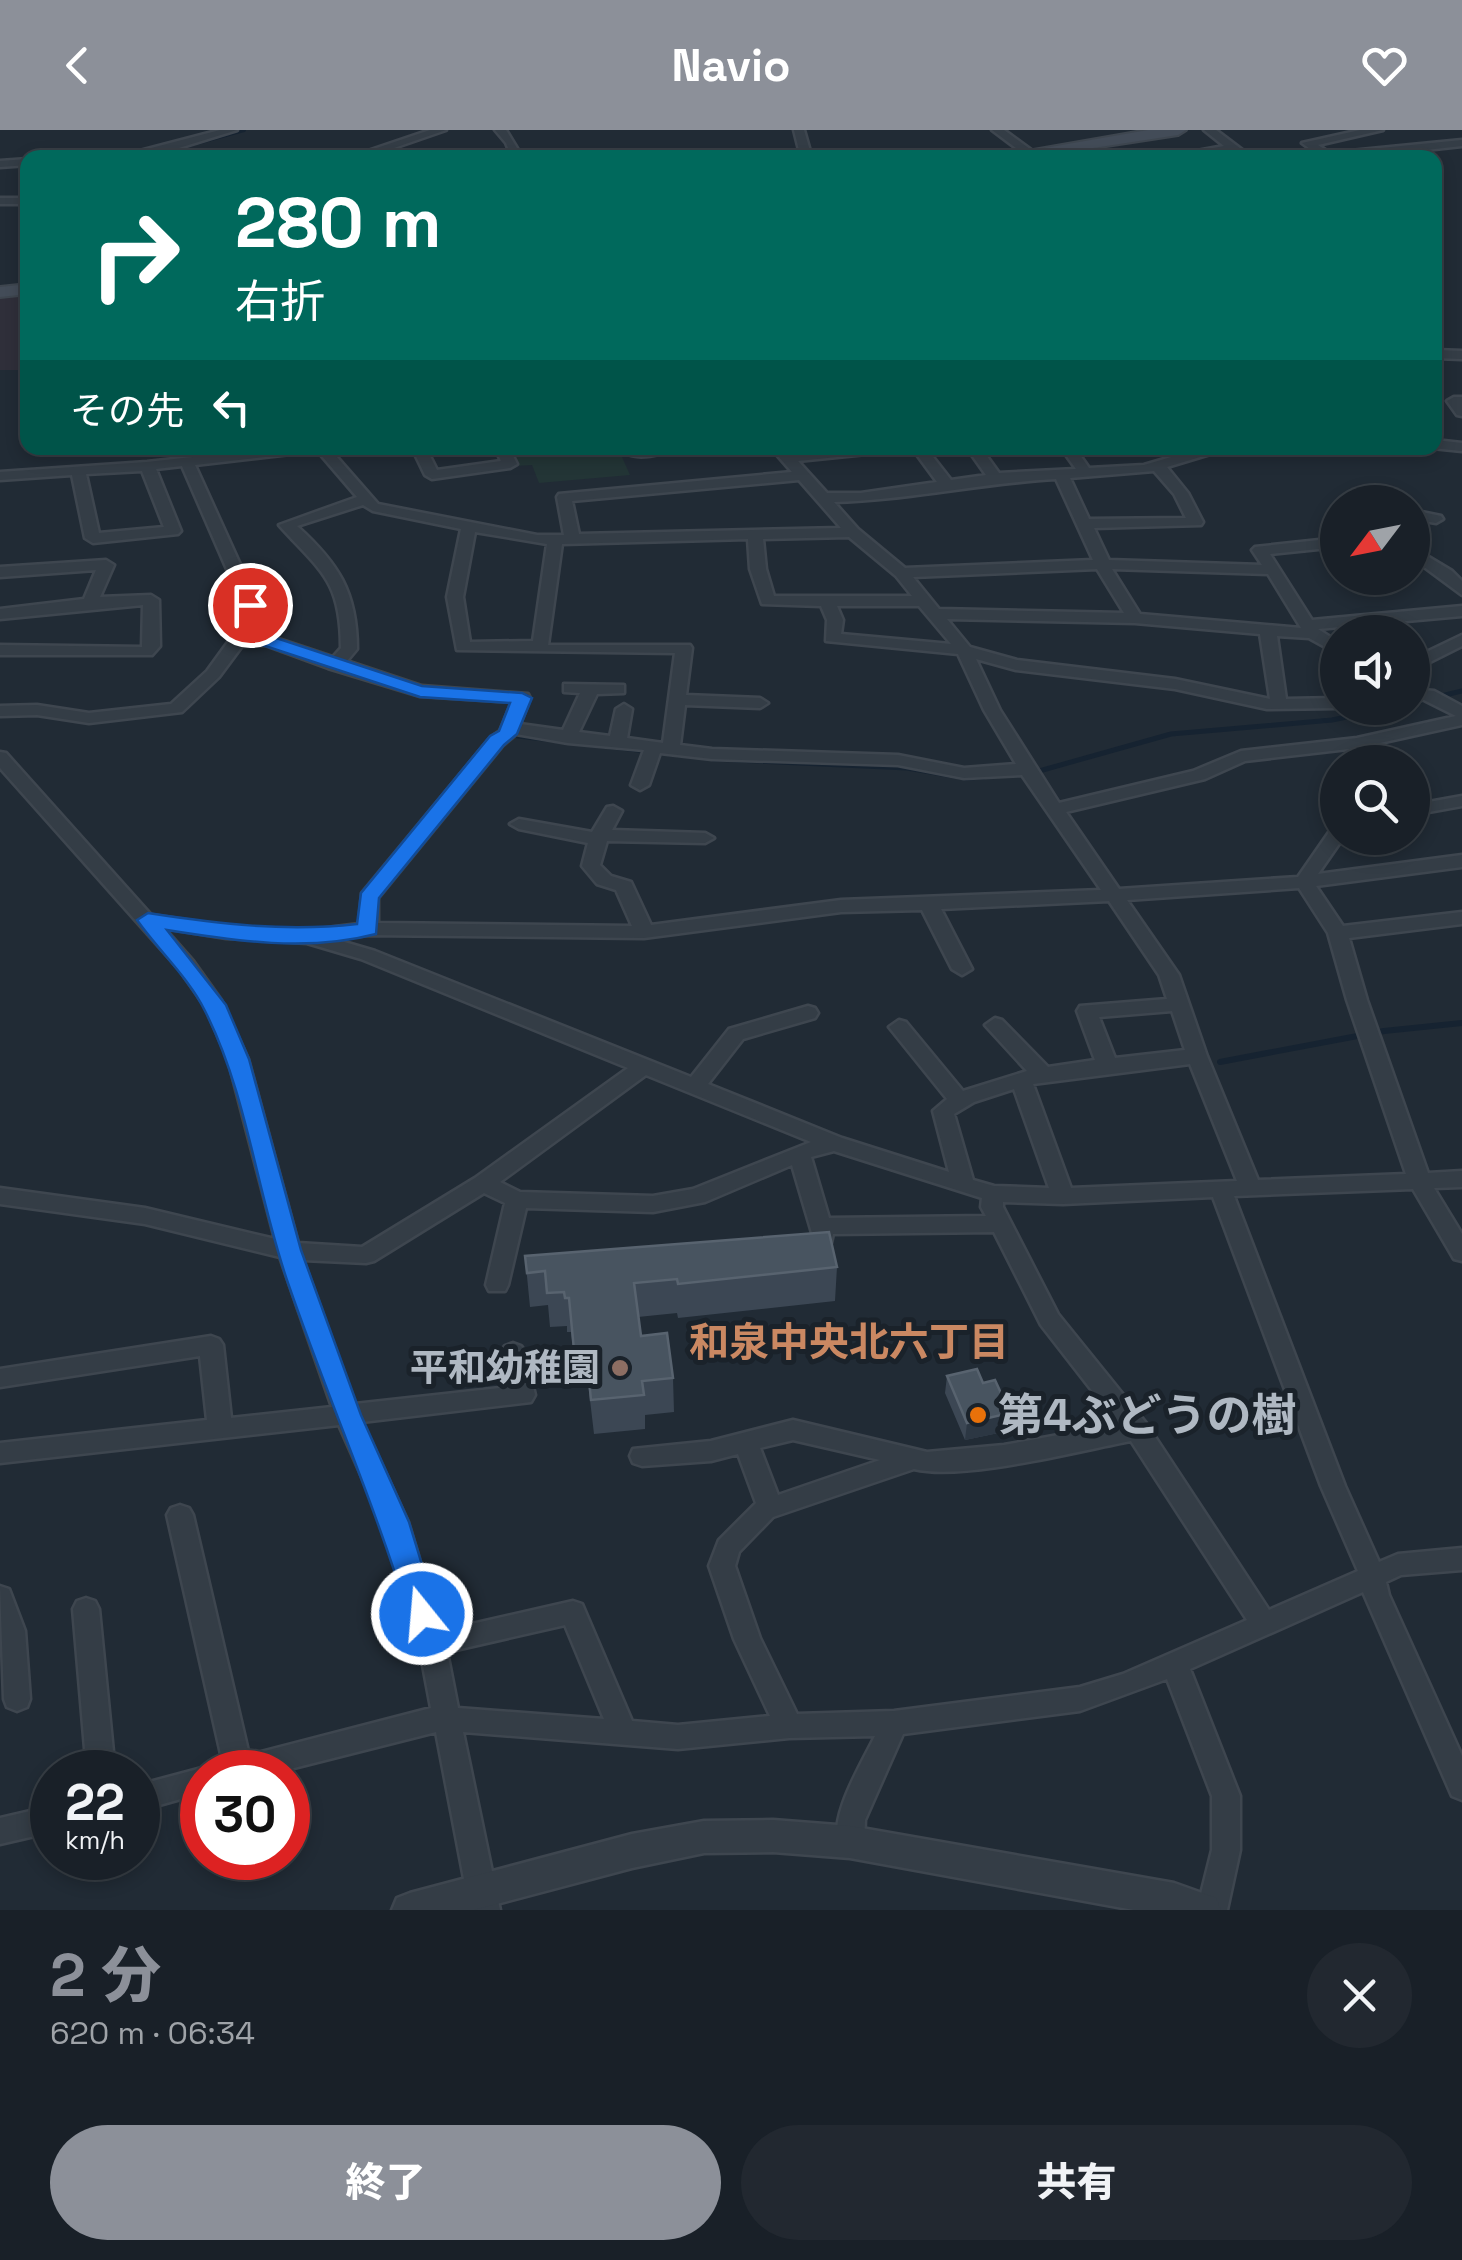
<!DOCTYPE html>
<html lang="ja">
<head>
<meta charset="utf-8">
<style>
  body { margin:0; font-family:"Space Grotesk","Noto Sans JP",sans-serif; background:#222830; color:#f1f3f6; height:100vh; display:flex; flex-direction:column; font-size:38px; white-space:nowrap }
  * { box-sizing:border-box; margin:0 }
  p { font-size:32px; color:#9fa3a8 }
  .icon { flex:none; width:55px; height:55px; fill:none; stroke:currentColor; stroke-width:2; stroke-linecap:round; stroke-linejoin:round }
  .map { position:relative; height:1780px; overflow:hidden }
  .panel { display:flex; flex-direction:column; background:#192028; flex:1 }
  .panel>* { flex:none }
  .hud { position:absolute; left:20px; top:20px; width:1422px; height:305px; border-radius:20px; box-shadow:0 5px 15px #0003,0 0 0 2px #373e45; background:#00695c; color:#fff; overflow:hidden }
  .needle { width:65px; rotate:238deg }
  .tools { position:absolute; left:1320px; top:355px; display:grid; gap:20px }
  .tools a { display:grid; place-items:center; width:110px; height:110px; border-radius:50%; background:#192028; box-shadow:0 5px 15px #0003,0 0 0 2px #373e45; font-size:50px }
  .speed { position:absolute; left:30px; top:1620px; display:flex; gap:20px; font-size:50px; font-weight:700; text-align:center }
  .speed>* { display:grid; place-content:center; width:130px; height:130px; border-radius:50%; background:#192028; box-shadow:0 5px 15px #0003,0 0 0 2px #373e45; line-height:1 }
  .speed small { font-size:25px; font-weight:400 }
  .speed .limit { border:15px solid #d22; background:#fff; color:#111 }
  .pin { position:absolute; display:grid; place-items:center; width:85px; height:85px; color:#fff; margin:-42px; border:5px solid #fff; border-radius:50%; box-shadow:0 2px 10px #0007 }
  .me { position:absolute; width:110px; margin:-55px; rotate:343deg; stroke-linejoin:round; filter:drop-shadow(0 0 8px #0008) }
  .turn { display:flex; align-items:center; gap:35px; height:210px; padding:0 50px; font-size:45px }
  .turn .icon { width:130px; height:130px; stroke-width:2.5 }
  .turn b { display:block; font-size:70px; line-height:85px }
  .then { display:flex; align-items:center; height:95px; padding:0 50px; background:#0003; gap:20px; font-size:38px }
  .round { display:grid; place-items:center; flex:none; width:105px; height:105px; border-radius:52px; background:#222830 }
  .head { display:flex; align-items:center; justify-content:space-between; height:170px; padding:0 50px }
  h1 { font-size:60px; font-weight:800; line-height:75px; color:#8c9099 }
  .primary-button { display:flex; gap:20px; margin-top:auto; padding:20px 50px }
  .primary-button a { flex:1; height:115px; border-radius:60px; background:#8c9099; color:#fff; font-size:40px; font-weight:800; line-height:115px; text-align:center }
  .primary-button a+a { background:#222830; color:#f1f3f6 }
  header { display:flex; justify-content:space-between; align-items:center; height:130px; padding:0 50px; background:#8c9099; color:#fff; font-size:45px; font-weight:800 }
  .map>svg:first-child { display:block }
</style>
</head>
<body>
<header><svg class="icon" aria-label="back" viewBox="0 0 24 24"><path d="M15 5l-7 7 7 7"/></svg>Navio<svg class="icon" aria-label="heart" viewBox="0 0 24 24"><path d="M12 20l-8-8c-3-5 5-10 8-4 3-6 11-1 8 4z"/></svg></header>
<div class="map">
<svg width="1462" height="1780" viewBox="0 0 1462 1780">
  <rect width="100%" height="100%" fill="#212b35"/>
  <path fill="#2f2f3a" d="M 27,163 L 27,240 L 0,240 L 0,168 Z"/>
  <path fill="#233536" d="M 508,318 L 618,318 L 630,345 L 539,353 L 532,335 L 516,336 Z"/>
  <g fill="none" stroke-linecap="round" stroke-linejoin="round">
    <path stroke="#162331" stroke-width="4" d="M 142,28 L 244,0
      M 0,36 L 28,35"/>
    <path stroke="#162331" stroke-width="5" d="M 1412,573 L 1462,561
      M 518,606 L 681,625
      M 713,629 L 907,638 L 966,648 L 984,647
      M 1032,643 L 1171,604 L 1332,590 L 1391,578"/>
    <path stroke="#162331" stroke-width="6" d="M 1220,932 L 1384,901 L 1462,893"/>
    <g stroke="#3e464f" stroke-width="5">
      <path id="minor" d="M 220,0 L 237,0 L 153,26 L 113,28 Z
        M 430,0 L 446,0 L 365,28 L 347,28 Z
        M 495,0 L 506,0 L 523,28 L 512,28 L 506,13 Z
        M 794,0 L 804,0 L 812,28 L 801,28 Z
        M 992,0 L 1004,0 L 1034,22 L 1024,24 Z
        M 1204,0 L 1216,0 L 1253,28 L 1240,28 L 1232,22 L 1191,28 L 1159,28 L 1224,16 Z
        M 1360,0 L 1383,0 L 1318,15 L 1330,23 L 1462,10 L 1462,16 L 1353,28 L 1310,28 L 1317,24 L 1302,13 Z
        M 28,29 L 28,35 L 0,37 L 0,31 Z
        M 0,68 L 28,68 L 28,74 L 0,74 Z
        M 1435,220 L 1462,221 L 1462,229 L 1435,228 Z
        M 1454,267 L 1462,267 L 1462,286 L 1457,285 L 1447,271 Z
        M 1435,310 L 1462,313 L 1462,321 L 1432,318 L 1435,318 Z
        M 274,318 L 329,318 L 378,374 L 537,405 L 564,405 L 557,367 L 559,364 L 792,342 L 771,318 L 785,318 L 791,323 L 849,318 L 893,318 L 886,322 L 798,331 L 827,363 L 861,363 L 937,352 L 912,318 L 926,318 L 951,350 L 986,345 L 967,318 L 981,318 L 999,343 L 1076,339 L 1061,318 L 1075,318 L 1089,338 L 1144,335 L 1202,318 L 1222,318 L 1220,321 L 1167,337 L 1188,363 L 1203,392 L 1201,395 L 1094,398 L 1109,430 L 1262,435 L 1252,420 L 1255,417 L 1338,408 L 1338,417 L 1270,424 L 1312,490 L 1462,476 L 1462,486 L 1318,499 L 1338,512 L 1338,524 L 1309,508 L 1277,506 L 1286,569 L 1338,568 L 1338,578 L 1267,579 L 1175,559 L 1016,540 L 976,529 L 1000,580 L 1059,673 L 1193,641 L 1241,621 L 1357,608 L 1456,586 L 1424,570 L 1412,569 L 1412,559 L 1434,561 L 1462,576 L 1462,595 L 1357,618 L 1245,631 L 1205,649 L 1066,682 L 1119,759 L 1298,747 L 1332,698 L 1338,697 L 1338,708 L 1343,708 L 1318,744 L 1462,725 L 1462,737 L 1316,756 L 1343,796 L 1462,782 L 1462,794 L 1349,808 L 1367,870 L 1428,1043 L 1462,1041 L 1462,1057 L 1434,1058 L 1462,1104 L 1462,1131 L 1454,1129 L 1413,1059 L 1234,1066 L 1345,1356 L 1379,1432 L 1398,1424 L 1462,1418 L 1462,1440 L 1401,1445 L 1386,1452 L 1389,1465 L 1462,1626 L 1462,1670 L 1452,1666 L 1363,1462 L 1190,1539 L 1240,1666 L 1240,1720 L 1227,1780 L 1197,1780 L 1212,1720 L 1212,1666 L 1167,1549 L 1080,1581 L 903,1604 L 865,1690 L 864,1712 L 860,1721 L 850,1725 L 840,1721 C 826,1690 861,1635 875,1606 L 789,1608 L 678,1619 L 463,1602 L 500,1780 L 470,1780 L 436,1602 L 278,1642 L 219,1642 L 223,1633 L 167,1385 L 171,1378 L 180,1375 L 189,1378 L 193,1385 L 249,1625 L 431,1578 L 419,1514 L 382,1392 L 339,1295 L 0,1333 L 0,1313 L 207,1290 L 200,1226 L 0,1257 L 0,1239 L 211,1206 L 219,1209 L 223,1215 L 231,1288 L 332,1277 L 280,1127 L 145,1094 L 0,1074 L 0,1058 L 145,1078 L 275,1109 L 228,929 L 205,876 L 179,839 L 0,638 L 0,622 L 6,623 L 151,785 L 226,796 L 303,801 L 359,794 L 362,763 L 491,607 L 500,601 L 512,572 L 420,566 L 328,538 L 265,515 L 242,516 L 219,547 L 182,582 L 89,593 L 37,585 L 0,586 L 0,576 L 37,575 L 89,583 L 171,574 L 207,541 L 231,508 L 256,506 L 182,336 L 156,339 L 181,401 L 178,404 L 93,413 L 85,408 L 72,345 L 0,350 L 0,342 L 147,332 ZM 315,318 L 357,367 L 279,395 C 320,441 341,449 341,518 L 333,527 L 273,507 L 195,335 L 308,322 ZM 142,341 L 164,397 L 99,403 L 86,344 ZM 1154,341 L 1174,364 L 1186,388 L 1089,389 L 1070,348 ZM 1056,349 L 1093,430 L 905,438 L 858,399 L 834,372 C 909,370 981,353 1056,349 ZM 799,350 L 841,398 L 579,404 L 572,371 ZM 363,375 L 373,381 L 461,399 L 447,467 L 457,520 L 675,523 L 663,613 L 627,608 L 632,579 L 624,574 L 616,579 L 610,606 L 579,602 L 597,564 L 624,563 L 624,555 L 564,554 L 564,562 L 580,563 L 563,600 L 520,594 L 530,568 L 528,564 L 422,556 L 347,531 L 357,519 C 357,462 338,433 297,396 ZM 475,402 L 547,414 L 533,511 L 470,512 L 463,467 ZM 849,407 L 896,446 L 912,466 L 774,466 L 766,439 L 763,409 ZM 748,409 L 750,439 L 762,474 L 821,476 L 827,490 L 826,511 L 958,524 L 984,580 L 1016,634 L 964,638 L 898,625 L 712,619 L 680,615 L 685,575 L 760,578 L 768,573 L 760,568 L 686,565 L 692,518 L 690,515 L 548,515 L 562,414 ZM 1097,439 L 1124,483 L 939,479 L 913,447 ZM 1112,439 L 1268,444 L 1301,498 L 1140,484 ZM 837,476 L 919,476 L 951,514 L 841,504 L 843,490 ZM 947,489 L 1135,493 L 1260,504 L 1270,569 L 1175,549 L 1017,530 L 970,517 ZM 516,604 L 568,613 L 644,620 L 631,655 L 640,660 L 649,655 L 660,623 L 712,629 L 898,635 L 964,648 L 1022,645 L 1101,760 L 841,770 L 651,795 L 631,752 L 611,746 L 600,735 L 607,711 L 705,713 L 714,708 L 705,703 L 612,700 L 622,681 L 613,676 L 607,677 L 592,702 L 519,689 L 510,694 L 519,699 L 588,713 L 582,736 L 597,754 L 616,760 L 632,796 L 378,793 L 378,768 L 503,615 ZM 1299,758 L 1328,803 L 1347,870 L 1406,1044 L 1258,1050 L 1207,926 L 1179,845 L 1127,770 ZM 1109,771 L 1159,845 L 1167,869 L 1080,876 L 1077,881 L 1095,930 L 1048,937 L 1002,890 L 995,888 L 985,895 L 1027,941 L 963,961 L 906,892 L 899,890 L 889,897 L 947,969 L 933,981 L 949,1042 L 842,1008 L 708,954 L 743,909 L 815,888 L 818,883 L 815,878 L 808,876 L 729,899 L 691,947 L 375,821 L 334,809 L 368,805 L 644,808 L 841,782 L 922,780 L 952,839 L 962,845 L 972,839 L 941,779 ZM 164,798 L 226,808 L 307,813 L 361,829 L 628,938 L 475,1048 L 362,1117 L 298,1113 L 248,929 L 221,870 L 193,831 ZM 1172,881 L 1185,920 L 1115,928 L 1099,887 ZM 1190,934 L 1237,1051 L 1071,1058 L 1033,954 ZM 646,945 L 811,1012 L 693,1059 L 653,1066 L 520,1062 L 500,1052 ZM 1014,959 L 1049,1058 L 994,1056 L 973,1050 L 954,984 L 974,972 ZM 834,1021 L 982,1068 L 981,1077 L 986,1086 L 829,1088 L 811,1027 ZM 792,1035 L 815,1113 L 831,1113 L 833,1104 L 994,1102 L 1041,1195 L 1118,1294 L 1004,1315 L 927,1322 L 793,1290 L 711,1311 L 633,1319 L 630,1326 L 633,1333 L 642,1336 L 711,1331 L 738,1324 L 756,1373 L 719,1410 L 709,1436 L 734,1509 L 770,1586 L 678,1595 L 632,1591 L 582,1474 L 573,1471 L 441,1501 L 408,1392 L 362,1292 L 531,1272 L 535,1265 L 525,1222 L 521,1216 L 513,1213 L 505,1216 L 501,1222 L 509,1257 L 355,1274 L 303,1130 L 366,1133 L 374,1131 L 484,1063 L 505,1073 L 486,1155 L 489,1161 L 505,1161 L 508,1155 L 526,1078 L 653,1082 L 705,1072 ZM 1213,1067 L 1321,1356 L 1358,1441 L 1269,1480 L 1146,1293 L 1058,1184 L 1003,1077 L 1003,1072 L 1063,1074 ZM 793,1310 L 880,1330 L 778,1365 L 760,1318 ZM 1131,1311 L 1247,1490 L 1123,1544 L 1080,1557 L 894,1581 L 797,1584 L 760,1508 L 735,1436 L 739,1422 L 773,1387 L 914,1339 C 964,1351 1077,1321 1131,1311 ZM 565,1495 L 604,1589 L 458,1578 L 447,1522 Z
        M 412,318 L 426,318 L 437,340 L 501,331 L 495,318 L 509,318 L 517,334 L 510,338 L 432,349 L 425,345 Z
        M 641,318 L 674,318 C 664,325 637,330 626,323 Z
        M 1412,380 L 1441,386 L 1443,389 L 1436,393 L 1412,389 Z
        M 1412,417 L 1452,441 L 1462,451 L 1462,465 L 1412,428 Z
        M 106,430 L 114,435 L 100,467 L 151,465 L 159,470 L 160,516 L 152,525 L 0,525 L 0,515 L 142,517 L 143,475 L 0,489 L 0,479 L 84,469 L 96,440 L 0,447 L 0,437 Z
        M 1462,505 L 1462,516 L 1412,541 L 1412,529 Z
        M 1462,666 L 1462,676 L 1412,685 L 1412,675 Z
        M 0,1456 L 9,1459 L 25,1501 L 30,1569 L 27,1577 L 17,1581 L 7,1577 L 4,1569 Z
        M 86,1468 L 95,1471 L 99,1479 L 115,1642 L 87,1642 L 73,1479 L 77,1471 Z
        M 202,1638 L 212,1642 L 202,1642 L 202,1663 L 138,1681 L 138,1655 Z
        M 52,1676 L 52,1702 L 0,1714 L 0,1688 Z"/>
    </g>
    <g stroke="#3e464f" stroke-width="5">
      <path id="tertiary" d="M 773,1690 L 850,1696 L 1174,1753 L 1216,1768 L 1221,1780 L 1134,1780 L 850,1728 L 773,1722 L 704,1723 L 632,1738 L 474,1780 L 392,1780 L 397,1768 L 410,1763 L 632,1704 L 704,1691 Z"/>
    </g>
    <g stroke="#3e464f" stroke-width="4">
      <path id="secondary" d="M 1148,0 L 1186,0 L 1178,5 L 1028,28 L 988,28 Z
        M 28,154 L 28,164 L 0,167 L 0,157 Z"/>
    </g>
    <use href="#minor" fill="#343d46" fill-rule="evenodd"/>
    <use href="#tertiary" fill="#343d46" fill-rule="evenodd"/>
    <use href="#secondary" fill="#434c58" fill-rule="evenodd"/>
  </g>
  <path fill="#3c4754" d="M 525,1126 L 837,1137 L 835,1171 L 678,1188 L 677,1183 L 638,1187 L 641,1206 L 673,1248 L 674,1282 L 645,1285 L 645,1299 L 594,1304 L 588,1253 L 577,1254 L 571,1202 L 567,1202 L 567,1196 L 550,1197 L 548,1175 L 530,1177 Z
    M 947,1246 L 983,1253 L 1010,1283 L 1008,1301 L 965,1310 L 945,1263 Z"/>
  <path fill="#2c3743" d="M 1010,1283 L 1008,1301 L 965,1310 L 967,1293 Z"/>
  <path fill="#485460" stroke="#58636f" stroke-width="2.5" d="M 829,1102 L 837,1137 L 678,1154 L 677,1149 L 634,1153 L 641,1206 L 667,1203 L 673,1248 L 642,1251 L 644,1265 L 591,1270 L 586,1219 L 574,1220 L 569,1168 L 565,1168 L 564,1162 L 547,1163 L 545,1141 L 527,1143 L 525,1126 Z
    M 977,1239 L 983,1253 L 995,1250 L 1010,1283 L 967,1293 L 947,1246 Z"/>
  <path fill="#1a73e8" stroke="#114b97" stroke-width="2.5" d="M 250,469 L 259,475 L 273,507 L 422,556 L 522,563 L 532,568 L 517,604 L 504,615 L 379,768 L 376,804 C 308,822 235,811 167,800 L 226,875 L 249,929 L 301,1120 L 361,1285 L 409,1392 L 437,1484 L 433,1493 L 422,1496 L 412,1493 L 408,1484 C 374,1372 327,1266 289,1156 C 257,1066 248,966 205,881 C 189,848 158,820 137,790 L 148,783 C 219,794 286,802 357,794 L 361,763 L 490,606 L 499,601 L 510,573 L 420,567 L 259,514 L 241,475 Z"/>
  <circle fill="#8d6e63" stroke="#1a222a" stroke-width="4" cx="620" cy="1238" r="10"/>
  <circle fill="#e8710a" stroke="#1a222a" stroke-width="4" cx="978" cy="1285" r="10"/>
  <g text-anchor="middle" stroke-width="10" stroke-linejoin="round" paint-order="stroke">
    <g font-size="38" font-weight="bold" fill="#afb8c2" stroke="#1a222a" text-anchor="end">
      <text x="600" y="1251">平和幼稚園</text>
    </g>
    <g font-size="40" font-weight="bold" fill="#ca8862" stroke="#1a222a">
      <text x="849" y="1226">和泉中央北六丁目</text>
    </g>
    <g font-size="45" font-weight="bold" fill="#afb8c2" stroke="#1a222a" text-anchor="start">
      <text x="998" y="1301">第4ぶどうの樹</text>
    </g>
  </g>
</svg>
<div class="tools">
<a><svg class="needle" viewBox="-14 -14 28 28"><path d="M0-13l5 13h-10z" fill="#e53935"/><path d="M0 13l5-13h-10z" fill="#9fa3a8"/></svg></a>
<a><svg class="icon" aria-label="sound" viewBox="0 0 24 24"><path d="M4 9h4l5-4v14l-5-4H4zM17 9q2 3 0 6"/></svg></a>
<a><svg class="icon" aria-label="search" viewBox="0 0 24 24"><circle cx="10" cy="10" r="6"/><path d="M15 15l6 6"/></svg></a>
</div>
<div class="speed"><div>22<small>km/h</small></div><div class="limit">30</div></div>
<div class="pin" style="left:250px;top:475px;background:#d93025"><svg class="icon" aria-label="arrive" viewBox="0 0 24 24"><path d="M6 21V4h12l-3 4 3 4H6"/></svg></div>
<svg class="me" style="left:422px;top:1484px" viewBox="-20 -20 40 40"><circle r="17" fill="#1a73e8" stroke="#fff" stroke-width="3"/><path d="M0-11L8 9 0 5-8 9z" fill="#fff"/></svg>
<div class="hud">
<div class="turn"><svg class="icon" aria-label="right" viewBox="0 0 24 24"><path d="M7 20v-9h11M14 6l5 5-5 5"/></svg><div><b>280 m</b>右折</div></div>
<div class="then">その先<svg class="icon" aria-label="left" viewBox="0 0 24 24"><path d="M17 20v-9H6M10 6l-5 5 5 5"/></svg></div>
</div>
</div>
<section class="panel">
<div class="head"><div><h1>2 分</h1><p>620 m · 06:34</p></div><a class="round"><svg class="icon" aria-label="close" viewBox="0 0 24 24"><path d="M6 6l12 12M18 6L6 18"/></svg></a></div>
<div class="primary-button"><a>終了</a><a>共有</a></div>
</section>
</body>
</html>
